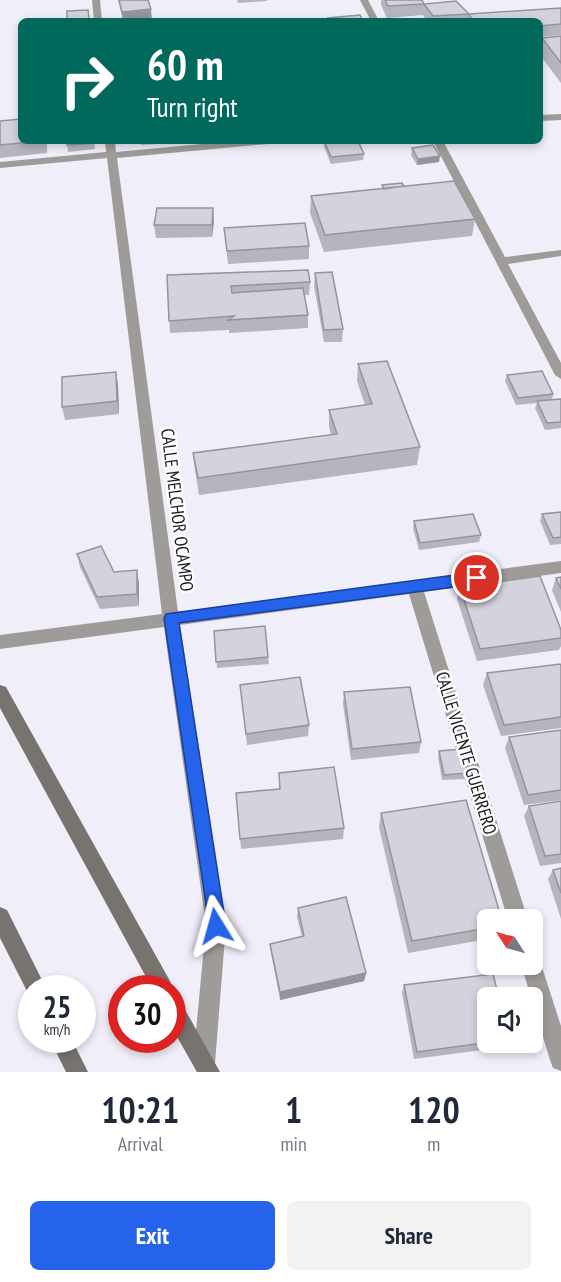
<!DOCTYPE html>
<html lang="en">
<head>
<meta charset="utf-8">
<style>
  body { margin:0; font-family:"PT Sans Narrow",sans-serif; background:#f2f2f3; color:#1f2937; height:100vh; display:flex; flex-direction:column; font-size:22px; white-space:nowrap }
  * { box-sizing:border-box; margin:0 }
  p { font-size:20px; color:#747a83 }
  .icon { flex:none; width:33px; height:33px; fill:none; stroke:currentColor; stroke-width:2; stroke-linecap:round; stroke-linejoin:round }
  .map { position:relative; height:1072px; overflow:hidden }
  .drawer { display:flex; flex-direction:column; background:#fff; flex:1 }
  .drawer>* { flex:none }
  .hud { position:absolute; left:18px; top:18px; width:525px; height:126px; border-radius:9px; box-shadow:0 3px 9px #0003; background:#00695c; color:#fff; overflow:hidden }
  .needle { width:39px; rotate:306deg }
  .controls { position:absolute; left:477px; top:909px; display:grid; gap:12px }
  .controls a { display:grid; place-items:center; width:66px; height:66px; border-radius:9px; background:#fff; box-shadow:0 3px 9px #0003; font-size:30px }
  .speed { position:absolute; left:18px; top:975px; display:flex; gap:12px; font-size:30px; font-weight:700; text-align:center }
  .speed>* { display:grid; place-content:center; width:78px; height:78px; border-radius:50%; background:#fff; box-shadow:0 3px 9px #0003; line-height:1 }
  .speed small { font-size:15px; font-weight:400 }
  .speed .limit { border:9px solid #d22; background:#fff; color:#111 }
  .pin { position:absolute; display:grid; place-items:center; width:51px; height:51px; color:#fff; margin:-26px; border:3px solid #fff; border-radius:50%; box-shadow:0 2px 6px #0007 }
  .me { position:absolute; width:66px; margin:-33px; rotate:352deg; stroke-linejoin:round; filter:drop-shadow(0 0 4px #0008) }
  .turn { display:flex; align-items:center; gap:21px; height:126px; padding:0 30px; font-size:27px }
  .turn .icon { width:78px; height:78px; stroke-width:2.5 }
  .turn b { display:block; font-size:42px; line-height:51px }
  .eta { display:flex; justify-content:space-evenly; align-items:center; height:102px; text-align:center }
  .eta b { font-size:36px; font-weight:600; line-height:42px }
  .primary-button { display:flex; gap:12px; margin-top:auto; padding:12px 30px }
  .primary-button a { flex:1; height:69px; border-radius:9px; background:#2563eb; color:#fff; font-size:24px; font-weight:600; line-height:69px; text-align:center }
  .primary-button a+a { background:#f2f2f3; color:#1f2937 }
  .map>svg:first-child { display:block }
</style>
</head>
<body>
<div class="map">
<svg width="561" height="1072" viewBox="0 0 561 1072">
  <rect width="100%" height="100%" fill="#efeef9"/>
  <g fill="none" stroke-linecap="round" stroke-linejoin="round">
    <path fill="#9f9b98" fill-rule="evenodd" d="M 92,0 L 100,0 L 102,21 L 94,21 Z
      M 360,0 L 368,0 L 379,21 L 371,21 Z
      M 561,114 L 561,120 L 540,121 L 540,115 Z
      M 105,141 L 115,141 L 116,152 L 234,141 L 273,141 L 268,144 L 117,158 L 178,612 L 561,561 L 561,573 L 424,592 L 528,920 L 508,920 L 409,594 L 180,625 L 226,925 L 215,1063 L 212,1071 L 196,1071 L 193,1063 L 206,925 L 164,627 L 0,649 L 0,635 L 162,614 L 107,158 L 0,168 L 0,162 L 106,152 Z
      M 433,141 L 443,141 L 505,257 L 561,250 L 561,256 L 508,264 L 561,363 L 561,379 L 555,375 Z
      M 532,954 L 538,957 L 541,964 L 561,1026 L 561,1071 L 553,1068 L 550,1060 L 521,964 L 532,964 Z"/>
    <path fill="#78736f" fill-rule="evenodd" d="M 0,685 L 6,687 L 170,981 L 173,988 L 172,990 L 152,988 L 0,708 Z
      M 0,907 L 7,910 L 46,988 L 32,988 L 32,996 L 29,995 L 0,938 Z
      M 172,996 L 179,999 L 220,1072 L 197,1072 L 172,1028 Z
      M 50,1040 L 72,1040 L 88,1072 L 66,1072 Z"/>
  </g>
  <path fill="#b6b5be" d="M 118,0 L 148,0 L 152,21 L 123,21 Z
    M 237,0 L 267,0 L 267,1 L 238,3 Z
    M 381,0 L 422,0 L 424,4 L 423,15 L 387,18 L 381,5 Z
    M 424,4 L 469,14 L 561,8 L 561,35 L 540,37 L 540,21 L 427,21 L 423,15 Z
    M 561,36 L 561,83 L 540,55 L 540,47 L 542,38 Z
    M 0,121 L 47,141 L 47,153 L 0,158 Z
    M 67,141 L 94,141 L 95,149 L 68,152 Z
    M 140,141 L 157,141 L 157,144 L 141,145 Z
    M 324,141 L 358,141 L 364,154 L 363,160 L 331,164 L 324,147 Z
    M 412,148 L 439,162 L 417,165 L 411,155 Z
    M 382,185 L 404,186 L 475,219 L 472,236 L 324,252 L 310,213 L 311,196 L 382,189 Z
    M 214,221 L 212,237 L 156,238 L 154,225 Z
    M 224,228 L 309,246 L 309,259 L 228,264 Z
    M 315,273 L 343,329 L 342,342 L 324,342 L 314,286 Z
    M 167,275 L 310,282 L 309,295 L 304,295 L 308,315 L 308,328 L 229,333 L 229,330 L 170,333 Z
    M 358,364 L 420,447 L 417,465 L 199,495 L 195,470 L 193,453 L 331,435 L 329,427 L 329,410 L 365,405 L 357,381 Z
    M 116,372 L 118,385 L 119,414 L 65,420 L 62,407 Z
    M 507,375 L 553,394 L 552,400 L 561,399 L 561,428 L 545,430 L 535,408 L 537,403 L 516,405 L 505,381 Z
    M 561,512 L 561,544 L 550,545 L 540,521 L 542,514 Z
    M 414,521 L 481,535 L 479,542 L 419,550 L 413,528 Z
    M 77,554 L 114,572 L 139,583 L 139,606 L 100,609 L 80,567 Z
    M 561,577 L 561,612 L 552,590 L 556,578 Z
    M 460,587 L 561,630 L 561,646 L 559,650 L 477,661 L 457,599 Z
    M 214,631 L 268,657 L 269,664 L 217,668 Z
    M 561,664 L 561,728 L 501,736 L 483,685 L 487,673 Z
    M 240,685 L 309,725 L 308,736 L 247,745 Z
    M 344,692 L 421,742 L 419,753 L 351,760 L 343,704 Z
    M 561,730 L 561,800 L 524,805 L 505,748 L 509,737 Z
    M 439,751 L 468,773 L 466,779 L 442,780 L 438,757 Z
    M 279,773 L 344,828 L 343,839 L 241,849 L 236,793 L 279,789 Z
    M 561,801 L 561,863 L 540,866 L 524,816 L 529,806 Z
    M 381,813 L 488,920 L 488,939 L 408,953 L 379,827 Z
    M 561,868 L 561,919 L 548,879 L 553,870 Z
    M 298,908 L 366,973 L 364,981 L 280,1000 L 271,952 L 270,944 L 302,937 L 297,917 Z
    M 404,985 L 488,1042 L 508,1042 L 505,1047 L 414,1059 L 402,993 Z"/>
  <path fill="#94949b" d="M 151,9 L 152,21 L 123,21 L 122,12 Z
    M 440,156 L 439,162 L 417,165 L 418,159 Z
    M 213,208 L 214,221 L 212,237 L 212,225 Z
    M 116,372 L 118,385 L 119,414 L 117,401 Z
    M 137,570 L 139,583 L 139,606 L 137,594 Z
    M 366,973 L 364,981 L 280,1000 L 280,992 Z"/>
  <path fill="#d4d3dd" stroke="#94949b" stroke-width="1.5" d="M 119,0 L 148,0 L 151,9 L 122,12 Z
    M 385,0 L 422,0 L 424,4 L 388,6 Z
    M 456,1 L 469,14 L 561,8 L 561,24 L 540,26 L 540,21 L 473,21 L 469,14 L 433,16 L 424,4 Z
    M 88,10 L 89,18 L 88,21 L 60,21 L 67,20 L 67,11 Z
    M 360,15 L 363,21 L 330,21 L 328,18 Z
    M 561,36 L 561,63 L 542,38 Z
    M 21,119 L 21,141 L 43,141 L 0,145 L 0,121 Z
    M 67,141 L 94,141 L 94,143 L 67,145 Z
    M 324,141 L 358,141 L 364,154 L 331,157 Z
    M 433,145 L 440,156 L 418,159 L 412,148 Z
    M 454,181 L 475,219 L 325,235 L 311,196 Z
    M 402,183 L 404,186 L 384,189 L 382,185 Z
    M 157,208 L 213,208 L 212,225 L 154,225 Z
    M 305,223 L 309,246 L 227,251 L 224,228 Z
    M 308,270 L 310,282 L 231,286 L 232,293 L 303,288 L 308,315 L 228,320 L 234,316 L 169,321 L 167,275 Z
    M 332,272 L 343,329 L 324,330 L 315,273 Z
    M 387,361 L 420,447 L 198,478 L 193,453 L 337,434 L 329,410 L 372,404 L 358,364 Z
    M 542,371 L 553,394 L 518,398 L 507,375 Z
    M 116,372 L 117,401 L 62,407 L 62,377 Z
    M 561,399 L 561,422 L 547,423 L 537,401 Z
    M 561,512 L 561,537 L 553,538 L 542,514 Z
    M 473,514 L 481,535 L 420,543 L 414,521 Z
    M 101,546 L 114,572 L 137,570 L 137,594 L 97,597 L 77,554 Z
    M 540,576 L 561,630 L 561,638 L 480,649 L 460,587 Z
    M 561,577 L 561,589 L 556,578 Z
    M 265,626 L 268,657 L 216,662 L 214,631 Z
    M 560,664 L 561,666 L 561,717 L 504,725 L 487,673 Z
    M 300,677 L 309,725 L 246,734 L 240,685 Z
    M 410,687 L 421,742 L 352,749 L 344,692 Z
    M 561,730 L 561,790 L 528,795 L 509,737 Z
    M 462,749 L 468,773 L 444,775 L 439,751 Z
    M 334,767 L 344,828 L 240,839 L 236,793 L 280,789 L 279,773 Z
    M 466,800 L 502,920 L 488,920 L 488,928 L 412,941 L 381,813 Z
    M 561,801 L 561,854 L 545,856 L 529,806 Z
    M 561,868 L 561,893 L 553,870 Z
    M 346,897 L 366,973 L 280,992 L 270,944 L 304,936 L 298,908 Z
    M 493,974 L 499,998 L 488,998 L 488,1042 L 491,1042 L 417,1052 L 404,985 Z"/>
  <path fill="#2563eb" stroke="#184099" stroke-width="1.5" d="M 477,572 L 482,574 L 484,578 L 482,582 L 477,584 L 179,623 L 226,926 L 223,932 L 216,935 L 210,932 L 164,618 L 166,614 Z"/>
  <g text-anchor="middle" stroke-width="5" stroke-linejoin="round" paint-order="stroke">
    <g font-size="18" fill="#1b1b1f" stroke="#fdfdff">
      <text transform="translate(177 510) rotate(83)" y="6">CALLE MELCHOR OCAMPO</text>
      <text transform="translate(466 753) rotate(73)" y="6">CALLE VICENTE GUERRERO</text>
    </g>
  </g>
</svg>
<div class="controls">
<a><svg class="needle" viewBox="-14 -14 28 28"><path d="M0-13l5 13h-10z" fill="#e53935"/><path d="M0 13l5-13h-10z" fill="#747a83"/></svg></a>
<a><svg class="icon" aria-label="sound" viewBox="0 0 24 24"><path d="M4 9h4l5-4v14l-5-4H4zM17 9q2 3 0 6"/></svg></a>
</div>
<div class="speed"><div>25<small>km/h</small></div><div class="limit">30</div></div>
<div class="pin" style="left:477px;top:578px;background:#d93025"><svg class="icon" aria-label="arrive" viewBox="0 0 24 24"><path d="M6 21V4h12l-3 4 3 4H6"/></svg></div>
<svg class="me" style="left:216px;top:926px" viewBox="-20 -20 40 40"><path d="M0-17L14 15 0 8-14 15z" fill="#2563eb" stroke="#fff" stroke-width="4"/></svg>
<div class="hud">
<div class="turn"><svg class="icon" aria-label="right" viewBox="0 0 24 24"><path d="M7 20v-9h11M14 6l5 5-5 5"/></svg><div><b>60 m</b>Turn right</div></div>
</div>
</div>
<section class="drawer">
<div class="eta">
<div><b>10:21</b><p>Arrival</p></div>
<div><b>1</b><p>min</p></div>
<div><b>120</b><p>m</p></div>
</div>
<div class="primary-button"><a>Exit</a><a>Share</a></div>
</section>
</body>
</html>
